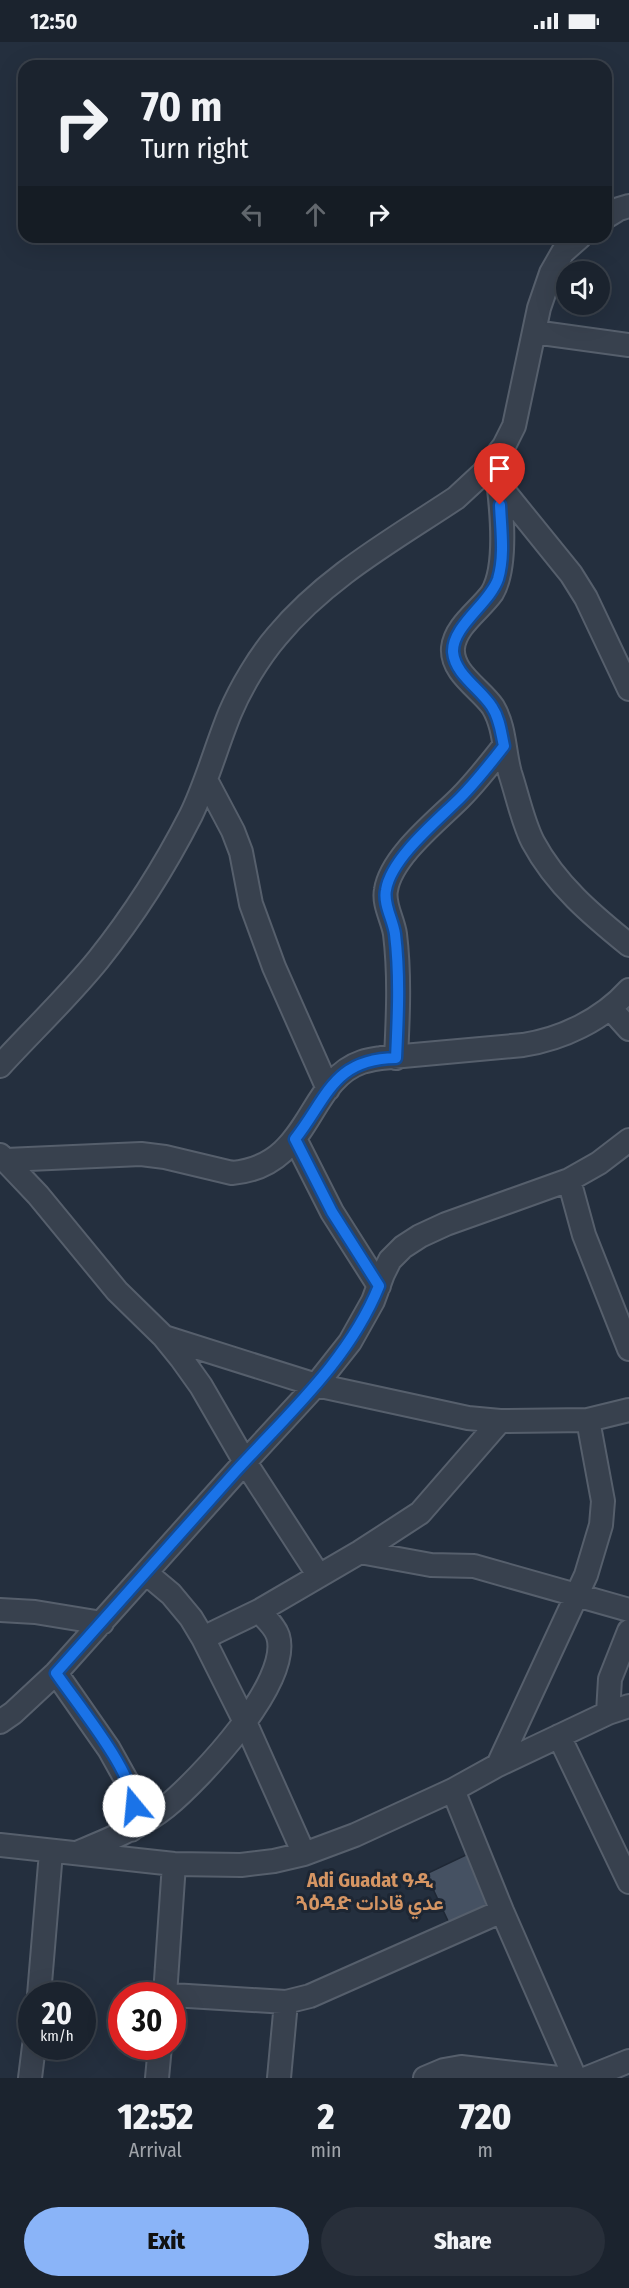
<!DOCTYPE html>
<html lang="en">
<head>
<meta charset="utf-8">
<style>
  body { margin:0; font-family:"Fira Sans Condensed",Vazirmatn,"Noto Sans Ethiopic",sans-serif; background:#282f3a; color:#f1f3f6; height:100vh; display:flex; flex-direction:column; font-size:22px; white-space:nowrap }
  * { box-sizing:border-box; margin:0 }
  p { font-size:20px; color:#a0a4aa }
  .icon { flex:none; width:33px; height:33px; fill:none; stroke:currentColor; stroke-width:2; stroke-linecap:round; stroke-linejoin:round }
  .map { position:relative; height:2036px; overflow:hidden }
  .details { display:flex; flex-direction:column; background:#1b232e; flex:1 }
  .details>* { flex:none }
  .banner { position:absolute; left:18px; top:18px; width:594px; height:183px; border-radius:18px; box-shadow:0 6px 24px #0002,0 0 0 2px #39404a; background:#1b232e; color:#f1f3f6; overflow:hidden }
  .tools { position:absolute; left:556px; top:219px; display:grid; gap:12px }
  .tools a { display:grid; place-items:center; width:54px; height:54px; border-radius:50%; background:#1b232e; box-shadow:0 6px 24px #0002,0 0 0 2px #39404a; font-size:30px }
  .speed { position:absolute; left:18px; top:1940px; display:flex; gap:12px; font-size:30px; font-weight:700; text-align:center }
  .speed>* { display:grid; place-content:center; width:78px; height:78px; border-radius:50%; background:#1b232e; box-shadow:0 6px 24px #0002,0 0 0 2px #39404a; line-height:1 }
  .speed small { font-size:15px; font-weight:400 }
  .speed .limit { border:9px solid #d22; background:#fff; color:#111 }
  .pin { position:absolute; display:grid; place-items:center; width:51px; height:51px; color:#fff; margin:-62px -26px; border-radius:50% 50% 50% 0; rotate:-45deg; box-shadow:0 0 6px #0007 }
  .pin .icon { rotate:45deg }
  .me { position:absolute; width:66px; margin:-33px; rotate:343deg; stroke-linejoin:round; filter:drop-shadow(0 0 4px #0008) }
  .turn { display:flex; align-items:center; gap:21px; height:126px; padding:0 24px; font-size:27px }
  .turn .icon { width:78px; height:78px; stroke-width:2.5 }
  .turn b { display:block; font-size:42px; line-height:51px }
  .lanes { display:flex; align-items:center; height:57px; padding:0 24px; background:#0003; justify-content:center; gap:30px; direction:ltr }
  .lanes .off { opacity:.35 }
  .eta { display:flex; justify-content:space-evenly; align-items:center; height:102px; text-align:center }
  .eta b { font-size:36px; font-weight:800; line-height:42px }
  .button { display:flex; gap:12px; margin-top:auto; padding:12px 24px }
  .button a { flex:1; height:69px; border-radius:36px; background:#8ab4f8; color:#111; font-size:24px; font-weight:800; line-height:69px; text-align:center }
  .button a+a { background:#282f3a; color:#f1f3f6 }
  .status { display:flex; justify-content:space-between; align-items:center; height:42px; padding:0 30px; background:#1b232e; direction:ltr }
  .status svg { height:16px; fill:currentColor }
  .map>svg:first-child { display:block }
</style>
</head>
<body>
<div class="status"><b>12:50</b><svg viewBox="0 0 49 12"><path d="M0 12V9h3v3zM5 12V6h3v6zM10 12V3h3v9zM15 12V0h3v12zM26 1h20v11H26zM47 4h2v5h-2z"/></svg></div>
<div class="map">
<svg width="629" height="2036" viewBox="0 0 629 2036">
  <rect width="100%" height="100%" fill="#242f3e"/>
  <path fill="#455162" stroke="#1f2835" stroke-width="1.5" d="M 468,1812 L 491,1861 L 449,1881 L 426,1832 Z"/>
  <g fill="none" stroke-linecap="round" stroke-linejoin="round">
    <g stroke="#565f6c" stroke-width="26">
      <path id="minor" d="M 606,175 L 619,167 L 629,164
        M 534,290 L 629,303
        M 495,416 C 500,450 510,521 492,551 C 480,568 455,584 453,606 C 451,631 481,647 493,665 C 505,685 504,710 510,731 C 517,752 523,781 533,800 C 556,843 592,873 629,903
        M 499,443 L 571,532 L 586,556 L 629,647
        M 206,738 L 233,789 L 241,810 L 251,862 L 274,925 L 328,1047
        M 611,967 L 629,987
        M 396,1016 C 398,975 400,933 395,892 C 393,878 383,862 386,848 C 391,815 437,779 460,756 C 476,740 490,722 504,704
        M 0,1024 C 32,989 68,955 98,918 C 134,873 165,824 191,773 C 207,740 216,705 230,671 C 241,645 259,615 277,594 C 326,535 393,498 456,456 L 483,431 L 504,404 L 514,384 L 539,266 L 551,231 L 563,210 L 580,195
        M 295,1097 L 332,1170 L 379,1244
        M 0,1113 L 38,1153 L 117,1249 L 164,1295 L 181,1316 L 201,1344 L 245,1420 L 319,1534
        M 6,1118 L 141,1112 L 165,1115 L 232,1131 C 312,1124 306,1039 362,1020 C 368,1018 375,1017 381,1016 L 523,1003 C 562,997 602,978 629,948
        M 569,1138 L 584,1193 L 629,1307
        M 164,1295 L 316,1343 L 468,1376 L 500,1379 L 588,1378 L 629,1368
        M 360,1510 L 431,1523 L 474,1524 L 629,1568
        M 146,1531 L 171,1552 L 191,1576 L 203,1596 L 245,1680 L 304,1812
        M 0,1568 L 35,1570 L 102,1581
        M 203,1596 L 259,1569 L 360,1510 L 420,1471 L 500,1379
        M 56,1631 L 109,1707 L 128,1741 L 134,1756 L 131,1788
        M 608,1671 L 610,1637 L 629,1589
        M 0,1680 L 13,1671 L 56,1631 L 245,1420 L 316,1343 L 350,1300 L 373,1259 L 383,1232 L 390,1218 L 403,1205 L 420,1194 L 446,1182 L 569,1138 L 599,1121 L 629,1098
        M 559,1694 L 629,1840
        M 498,1723 L 586,1533 L 601,1483 L 603,1459 L 588,1378
        M 453,1748 L 502,1869 L 575,2036
        M 0,1803 L 174,1822 L 241,1823 L 274,1819 L 304,1812 L 355,1793 L 453,1748 L 498,1723 L 608,1671 L 629,1664
        M 77,1811 C 107,1798 140,1786 166,1765 C 200,1737 292,1640 278,1594 C 275,1584 265,1576 259,1569
        M 39,1953 L 51,1810
        M 165,1953 L 174,1822
        M 172,1953 L 286,1960 L 310,1954 L 502,1869
        M 30,2036 L 34,2004
        M 157,2036 L 160,2004
        M 279,2036 L 286,1960
        M 425,2036 L 444,2028 L 461,2025 L 559,2036
        M 587,2036 L 629,2019"/>
    </g>
    <use href="#minor" stroke="#38414e" stroke-width="22"/>
  </g>
  <g fill="none" stroke-linecap="round" stroke-linejoin="round">
    <g stroke="#114b97" stroke-width="15">
      <path id="route" d="M 134,1764 C 133,1729 77,1662 56,1631 C 116,1564 175,1497 235,1430 C 288,1372 349,1318 379,1244 L 332,1170 L 295,1097 C 328,1055 333,1017 396,1016 C 398,975 400,933 395,892 C 393,878 383,862 386,848 C 391,816 438,778 460,756 C 476,740 490,722 504,704 C 501,691 500,677 492,665 C 481,647 455,633 453,610 C 452,584 490,561 498,537 C 505,514 501,487 500,463"/>
    </g>
    <use href="#route" stroke="#1a73e8" stroke-width="10"/>
  </g>
  <g text-anchor="middle" stroke-width="6" stroke-linejoin="round" paint-order="stroke">
    <g font-size="20" font-weight="bold" fill="#d59563" stroke="#1d2633">
      <text x="370" y="1845">Adi Guadat ዓዲ<tspan x="370" dy="23">ጓዕዳድ عدي قادات</tspan></text>
    </g>
  </g>
</svg>
<div class="tools">
<a><svg class="icon" aria-label="sound" viewBox="0 0 24 24"><path d="M4 9h4l5-4v14l-5-4H4zM17 9q2 3 0 6"/></svg></a>
</div>
<div class="speed"><div>20<small>km/h</small></div><div class="limit">30</div></div>
<div class="pin" style="left:500px;top:463px;background:#d93025"><svg class="icon" aria-label="arrive" viewBox="0 0 24 24"><path d="M6 21V4h12l-3 4 3 4H6"/></svg></div>
<svg class="me" style="left:134px;top:1764px" viewBox="-20 -20 40 40"><circle r="19" fill="#fff"/><path d="M0-13L10 11 0 6-10 11z" fill="#1a73e8"/></svg>
<div class="banner">
<div class="turn"><svg class="icon" aria-label="right" viewBox="0 0 24 24"><path d="M7 20v-9h11M14 6l5 5-5 5"/></svg><div><b>70 m</b>Turn right</div></div>
<div class="lanes"><svg class="icon off" aria-label="left" viewBox="0 0 24 24"><path d="M17 20v-9H6M10 6l-5 5 5 5"/></svg><svg class="icon off" aria-label="ahead" viewBox="0 0 24 24"><path d="M12 20V5M6 11l6-6 6 6"/></svg><svg class="icon" aria-label="right" viewBox="0 0 24 24"><path d="M7 20v-9h11M14 6l5 5-5 5"/></svg></div>
</div>
</div>
<section class="details">
<div class="eta">
<div><b>12:52</b><p>Arrival</p></div>
<div><b>2</b><p>min</p></div>
<div><b>720</b><p>m</p></div>
</div>
<div class="button"><a>Exit</a><a>Share</a></div>
</section>
</body>
</html>
